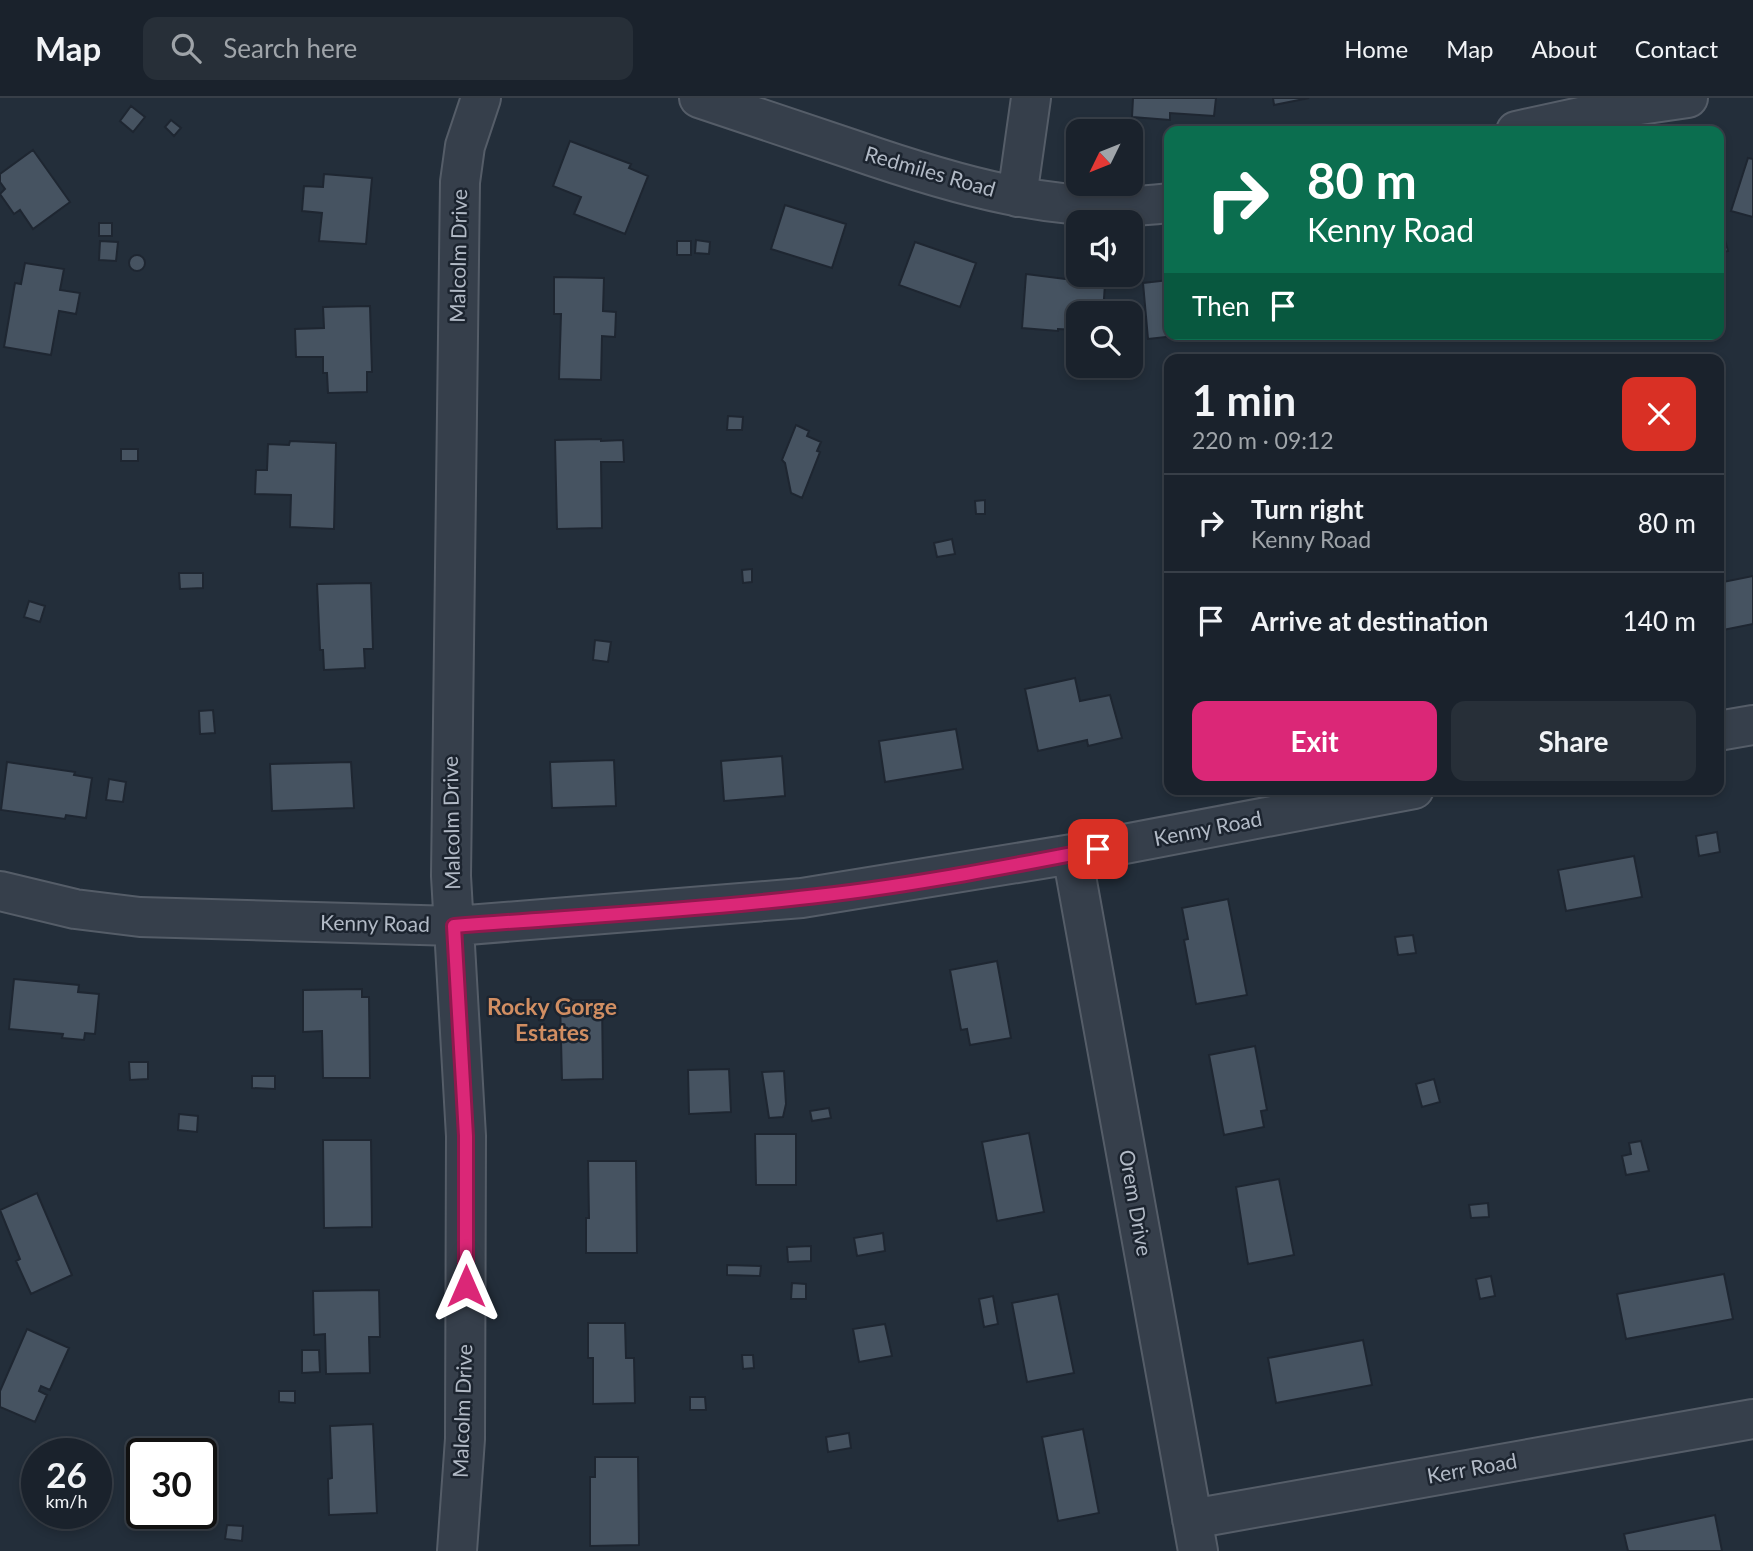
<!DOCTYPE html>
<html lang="en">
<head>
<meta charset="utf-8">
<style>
  body { margin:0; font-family:Lato,sans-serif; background:#272f38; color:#f1f3f6; height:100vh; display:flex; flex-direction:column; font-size:26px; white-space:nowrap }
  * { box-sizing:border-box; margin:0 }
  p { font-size:23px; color:#9fa4a9 }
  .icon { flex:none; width:38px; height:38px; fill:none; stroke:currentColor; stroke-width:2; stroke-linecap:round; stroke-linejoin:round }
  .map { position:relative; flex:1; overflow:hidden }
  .drawer { position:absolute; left:1164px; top:256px; width:560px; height:441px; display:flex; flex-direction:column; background:#1a222c; border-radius:14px; box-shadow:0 4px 10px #0003,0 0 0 2px #383f48 }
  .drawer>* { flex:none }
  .hud { position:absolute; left:1164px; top:28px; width:560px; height:214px; border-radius:14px; box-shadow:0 4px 10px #0003,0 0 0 2px #383f48; background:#0b6e4f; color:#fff; overflow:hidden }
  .needle { width:46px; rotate:227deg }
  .controls { position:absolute; left:1066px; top:21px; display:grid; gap:14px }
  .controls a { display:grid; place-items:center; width:77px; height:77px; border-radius:14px; background:#1a222c; box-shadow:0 4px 10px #0003,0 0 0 2px #383f48; font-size:35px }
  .speed { position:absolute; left:21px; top:1340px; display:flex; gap:14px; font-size:35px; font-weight:700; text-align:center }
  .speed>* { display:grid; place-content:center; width:91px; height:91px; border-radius:50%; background:#1a222c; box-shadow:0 4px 10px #0003,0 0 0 2px #383f48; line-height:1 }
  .speed small { font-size:18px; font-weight:400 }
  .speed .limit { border:4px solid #111; border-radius:10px; background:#fff; color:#111 }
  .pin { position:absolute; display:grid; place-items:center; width:60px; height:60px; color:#fff; margin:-30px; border-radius:14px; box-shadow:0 4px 10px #0006 }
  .me { position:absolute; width:77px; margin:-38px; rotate:0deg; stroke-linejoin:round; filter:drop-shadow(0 0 5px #0008) }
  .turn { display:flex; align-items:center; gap:24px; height:147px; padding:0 28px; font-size:32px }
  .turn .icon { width:91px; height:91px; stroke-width:2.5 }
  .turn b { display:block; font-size:49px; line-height:60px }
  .then { display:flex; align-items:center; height:66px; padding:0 28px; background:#0003; gap:14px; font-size:26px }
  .round { display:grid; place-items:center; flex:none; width:74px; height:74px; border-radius:14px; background:#272f38 }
  .overview { display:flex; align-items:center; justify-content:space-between; height:119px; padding:0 28px }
  h1 { font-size:42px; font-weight:700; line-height:52px }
  .button { display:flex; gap:14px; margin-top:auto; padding:14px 28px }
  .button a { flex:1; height:80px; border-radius:14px; background:#db2777; color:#fff; font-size:28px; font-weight:700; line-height:80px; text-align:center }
  .button a+a { background:#272f38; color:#f1f3f6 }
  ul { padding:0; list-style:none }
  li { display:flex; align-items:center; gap:21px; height:98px; padding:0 28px; border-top:2px solid #383f48 }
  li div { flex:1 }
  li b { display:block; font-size:26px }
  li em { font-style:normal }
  header { display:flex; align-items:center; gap:42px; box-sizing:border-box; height:98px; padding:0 35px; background:#1a222c; border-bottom:2px solid #383f48 }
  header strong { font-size:33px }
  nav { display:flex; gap:38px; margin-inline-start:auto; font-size:24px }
  .search { width:490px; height:63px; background:#272f38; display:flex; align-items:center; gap:18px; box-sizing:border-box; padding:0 24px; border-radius:14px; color:#9fa4a9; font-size:26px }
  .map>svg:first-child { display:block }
</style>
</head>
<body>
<header>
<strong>Map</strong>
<div class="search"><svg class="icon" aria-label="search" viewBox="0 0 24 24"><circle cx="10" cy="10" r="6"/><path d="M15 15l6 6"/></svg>Search here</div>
<nav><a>Home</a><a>Map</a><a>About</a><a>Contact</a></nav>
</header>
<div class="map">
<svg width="1753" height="1453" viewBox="0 0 1753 1453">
  <rect width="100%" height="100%" fill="#232e3a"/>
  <path fill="#465361" stroke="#1e2631" stroke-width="2" d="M 1133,0 L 1216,0 L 1214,18 L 1170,15 L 1170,22 L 1132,19 Z
    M 1273,0 L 1309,0 L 1274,7 Z
    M 131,8 L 145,19 L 133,34 L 120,23 Z
    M 171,22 L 181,30 L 174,38 L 165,29 Z
    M 570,43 L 631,66 L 629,70 L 648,78 L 625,136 L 574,116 L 581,99 L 553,88 Z
    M 33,52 L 70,104 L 33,131 L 20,112 L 14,116 L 0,96 L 5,91 L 0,84 L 0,76 Z
    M 1748,60 L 1753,61 L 1753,119 L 1731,113 Z
    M 324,76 L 372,80 L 366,146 L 319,143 L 322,115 L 302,113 L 304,88 L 323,89 Z
    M 785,107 L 846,126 L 832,170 L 771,151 Z
    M 99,125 L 112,125 L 112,138 L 99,138 Z
    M 1723,135 L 1728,153 L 1718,155 L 1718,136 Z
    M 696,142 L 710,144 L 709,156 L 695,155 Z
    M 100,143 L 118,144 L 116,163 L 99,162 Z
    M 677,143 L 691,143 L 691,157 L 677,157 Z
    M 915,144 L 976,165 L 960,209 L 899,187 Z
    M129 165a8 8 0 1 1 16 0a8 8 0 1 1-16 0Z
    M 25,165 L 64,171 L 60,192 L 80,195 L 76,216 L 59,213 L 51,257 L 4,249 L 15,185 L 21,186 Z
    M 1026,176 L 1105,186 L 1103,215 L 1078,215 L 1078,232 L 1058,231 L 1058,233 L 1022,230 Z
    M 554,179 L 604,180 L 603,213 L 616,214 L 615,239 L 602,238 L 601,282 L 559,281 L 561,216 L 554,216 Z
    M 1169,182 L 1169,236 L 1184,237 L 1148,241 L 1143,185 Z
    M 370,208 L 372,274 L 367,274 L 367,294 L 328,295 L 327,275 L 323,275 L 323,259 L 296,259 L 295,231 L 324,230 L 323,209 Z
    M 728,318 L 743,319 L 742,332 L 727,332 Z
    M 796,327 L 809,333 L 807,338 L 821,344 L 817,353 L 820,354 L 802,400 L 791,395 L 785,365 L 782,362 Z
    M 601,341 L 601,343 L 623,342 L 624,364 L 601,364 L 602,430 L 557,431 L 555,342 Z
    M 290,343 L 336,345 L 334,431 L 290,429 L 291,397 L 255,396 L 256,372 L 267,372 L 268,346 L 289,347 Z
    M 121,351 L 138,351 L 138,363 L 121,363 Z
    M 985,402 L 985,416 L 976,416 L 975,403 Z
    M 952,441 L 955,456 L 937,459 L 934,445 Z
    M 752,471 L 752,484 L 743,485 L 742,472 Z
    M 179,475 L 203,475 L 203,490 L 180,491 Z
    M 1753,478 L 1753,526 L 1718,533 L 1718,485 Z
    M 371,485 L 373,551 L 364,551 L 365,570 L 324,572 L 323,552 L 320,552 L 317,486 Z
    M 29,503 L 45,508 L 40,524 L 24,519 Z
    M 595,542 L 611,544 L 608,564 L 593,562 Z
    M 1075,580 L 1080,603 L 1110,597 L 1122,640 L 1088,648 L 1087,642 L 1038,653 L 1025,591 Z
    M 213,612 L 215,635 L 200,636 L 199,613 Z
    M 956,631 L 963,671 L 885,684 L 879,643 Z
    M 782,658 L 785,698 L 724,703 L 721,663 Z
    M 614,662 L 616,708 L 552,710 L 550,664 Z
    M 7,664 L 75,674 L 74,677 L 92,680 L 86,720 L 66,717 L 65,721 L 1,712 Z
    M 351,664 L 354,710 L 272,713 L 270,666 Z
    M 109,681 L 126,684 L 123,704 L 106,702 Z
    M 1717,734 L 1720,754 L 1699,758 L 1696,738 Z
    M 1634,758 L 1642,799 L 1566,813 L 1558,772 Z
    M 1228,801 L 1247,897 L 1196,906 L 1184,842 L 1188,841 L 1182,810 Z
    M 1413,837 L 1416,855 L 1398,857 L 1395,839 Z
    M 997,863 L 1011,940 L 970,947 L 967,931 L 961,932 L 950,872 Z
    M 14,881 L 79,887 L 78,894 L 99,896 L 95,936 L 85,935 L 84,942 L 62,940 L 63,936 L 9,931 Z
    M 362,891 L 362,899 L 369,899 L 370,980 L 323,980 L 322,933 L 303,934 L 303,892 Z
    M 560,902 L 602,902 L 603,981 L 562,982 Z
    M 1255,948 L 1267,1012 L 1261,1013 L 1264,1029 L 1224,1037 L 1209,957 Z
    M 129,964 L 148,964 L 148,981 L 130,982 Z
    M 729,971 L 731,1014 L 689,1016 L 688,972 Z
    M 784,973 L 786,1006 L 783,1019 L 769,1020 L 762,974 Z
    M 252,978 L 275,978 L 275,991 L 252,990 Z
    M 1434,981 L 1440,1004 L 1422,1009 L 1416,986 Z
    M 829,1010 L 831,1020 L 812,1023 L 810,1013 Z
    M 179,1016 L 198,1018 L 197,1034 L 178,1032 Z
    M 1029,1035 L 1044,1114 L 997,1123 L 982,1044 Z
    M 755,1036 L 796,1036 L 796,1087 L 756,1087 Z
    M 323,1042 L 371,1042 L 372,1129 L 324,1130 Z
    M 1641,1043 L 1649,1073 L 1626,1077 L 1622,1058 L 1631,1056 L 1629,1045 Z
    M 588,1063 L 636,1063 L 637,1155 L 586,1155 L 586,1120 L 589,1120 Z
    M 1279,1081 L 1294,1157 L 1248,1166 L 1236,1089 Z
    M 37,1095 L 72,1177 L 31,1196 L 16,1163 L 20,1161 L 0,1112 Z
    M 1488,1105 L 1489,1119 L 1471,1120 L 1469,1107 Z
    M 883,1135 L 885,1153 L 857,1158 L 854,1140 Z
    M 811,1148 L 811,1163 L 788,1164 L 787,1149 Z
    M 727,1167 L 761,1168 L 760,1178 L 727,1177 Z
    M 1724,1176 L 1733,1221 L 1626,1241 L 1617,1196 Z
    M 1491,1178 L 1495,1198 L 1480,1201 L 1476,1181 Z
    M 792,1185 L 806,1186 L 806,1201 L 791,1201 Z
    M 379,1192 L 380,1239 L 369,1239 L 370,1275 L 326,1276 L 325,1236 L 314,1237 L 313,1193 Z
    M 1058,1196 L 1074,1275 L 1027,1284 L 1012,1205 Z
    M 993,1198 L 998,1226 L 984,1229 L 979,1201 Z
    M 588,1225 L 625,1225 L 626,1260 L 634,1260 L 635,1305 L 593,1306 L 593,1260 L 588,1260 Z
    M 885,1226 L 892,1258 L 859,1264 L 853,1231 Z
    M 27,1231 L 69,1250 L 50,1292 L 41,1288 L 39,1293 L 47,1297 L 35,1324 L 0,1309 L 0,1293 Z
    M 1363,1242 L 1372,1287 L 1276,1305 L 1268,1260 Z
    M 302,1252 L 319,1252 L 320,1274 L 302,1275 Z
    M 742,1257 L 753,1257 L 754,1270 L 743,1271 Z
    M 279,1293 L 295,1293 L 295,1305 L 279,1304 Z
    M 690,1299 L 705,1299 L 706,1312 L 690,1312 Z
    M 373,1326 L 377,1415 L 329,1417 L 328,1381 L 332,1380 L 330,1328 Z
    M 1083,1331 L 1099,1415 L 1058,1423 L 1042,1339 Z
    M 849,1335 L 851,1350 L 828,1354 L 826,1339 Z
    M 595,1359 L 638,1359 L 639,1447 L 590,1448 L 590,1379 L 595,1379 Z
    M 1715,1417 L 1722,1453 L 1628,1453 L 1624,1436 Z
    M 227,1427 L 243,1428 L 242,1443 L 225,1441 Z"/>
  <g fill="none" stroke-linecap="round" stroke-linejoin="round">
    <g stroke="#555d68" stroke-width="42">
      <path id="minor" d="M 699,0 C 749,17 800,34 851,51 C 952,86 1060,119 1169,105
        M 1516,33 L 1626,9 L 1688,0
        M 1017,99 L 1031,0
        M 1718,633 L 1753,627
        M 1072,756 L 1198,1453
        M 0,793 L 75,811 L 140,819 L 455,828 L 802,800 L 1072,756 L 1414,691
        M 1192,1421 L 1753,1321
        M 457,1453 L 465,1341 L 466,1038 L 451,778 L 460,84 L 465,48 L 481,0"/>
    </g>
    <use href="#minor" stroke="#363f4b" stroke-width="38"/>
  </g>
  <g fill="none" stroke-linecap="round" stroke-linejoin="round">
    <g stroke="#8e194d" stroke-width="18">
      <path id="route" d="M 466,1188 L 466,1038 L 454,828 C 569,819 685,813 799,800 C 899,790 1000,770 1098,751"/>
    </g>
    <use href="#route" stroke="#db2777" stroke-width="12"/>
  </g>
  <g text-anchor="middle" stroke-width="5" stroke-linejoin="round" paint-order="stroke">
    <g font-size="21" fill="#b2bac6" stroke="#1c242f">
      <text transform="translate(930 74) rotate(16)" y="7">Redmiles Road</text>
      <text transform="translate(459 158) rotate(-89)" y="7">Malcolm Drive</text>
      <text transform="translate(452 725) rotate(-91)" y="7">Malcolm Drive</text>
      <text transform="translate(1208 731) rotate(-11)" y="7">Kenny Road</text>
      <text transform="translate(375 826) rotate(1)" y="7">Kenny Road</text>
      <text transform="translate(1135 1105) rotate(80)" y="7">Orem Drive</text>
      <text transform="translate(463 1313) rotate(-88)" y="7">Malcolm Drive</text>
      <text transform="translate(1472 1371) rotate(-10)" y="7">Kerr Road</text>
    </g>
    <g font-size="23" font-weight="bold" fill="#d18e62" stroke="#1c242f">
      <text x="552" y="917">Rocky Gorge<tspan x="552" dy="26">Estates</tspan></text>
    </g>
  </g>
</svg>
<div class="controls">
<a><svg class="needle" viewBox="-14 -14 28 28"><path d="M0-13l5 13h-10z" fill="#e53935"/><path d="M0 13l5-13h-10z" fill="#9fa4a9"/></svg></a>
<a><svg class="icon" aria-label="sound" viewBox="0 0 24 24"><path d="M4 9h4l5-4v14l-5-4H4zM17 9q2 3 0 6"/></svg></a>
<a><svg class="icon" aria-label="search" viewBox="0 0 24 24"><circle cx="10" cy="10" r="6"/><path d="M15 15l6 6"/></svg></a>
</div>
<div class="speed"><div>26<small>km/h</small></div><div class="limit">30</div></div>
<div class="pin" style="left:1098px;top:751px;background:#d93025"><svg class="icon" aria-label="arrive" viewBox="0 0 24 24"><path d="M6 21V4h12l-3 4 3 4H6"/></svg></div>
<svg class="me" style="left:466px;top:1188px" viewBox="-20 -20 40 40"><path d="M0-17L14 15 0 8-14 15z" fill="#db2777" stroke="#fff" stroke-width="4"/></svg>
<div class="hud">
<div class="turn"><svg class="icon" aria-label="right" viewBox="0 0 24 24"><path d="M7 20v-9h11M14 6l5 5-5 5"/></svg><div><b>80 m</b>Kenny Road</div></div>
<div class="then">Then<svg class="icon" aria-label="arrive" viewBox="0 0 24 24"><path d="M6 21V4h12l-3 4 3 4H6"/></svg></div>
</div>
<section class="drawer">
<div class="overview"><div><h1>1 min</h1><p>220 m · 09:12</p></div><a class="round" style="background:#d93025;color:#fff"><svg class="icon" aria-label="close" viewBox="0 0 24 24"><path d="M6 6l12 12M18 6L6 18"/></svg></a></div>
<ul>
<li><svg class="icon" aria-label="right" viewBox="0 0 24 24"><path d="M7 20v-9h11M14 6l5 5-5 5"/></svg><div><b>Turn right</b><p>Kenny Road</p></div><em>80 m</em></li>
<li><svg class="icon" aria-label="arrive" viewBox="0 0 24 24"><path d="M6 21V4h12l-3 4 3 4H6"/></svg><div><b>Arrive at destination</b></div><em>140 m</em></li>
</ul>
<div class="button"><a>Exit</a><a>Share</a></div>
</section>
</div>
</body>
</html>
